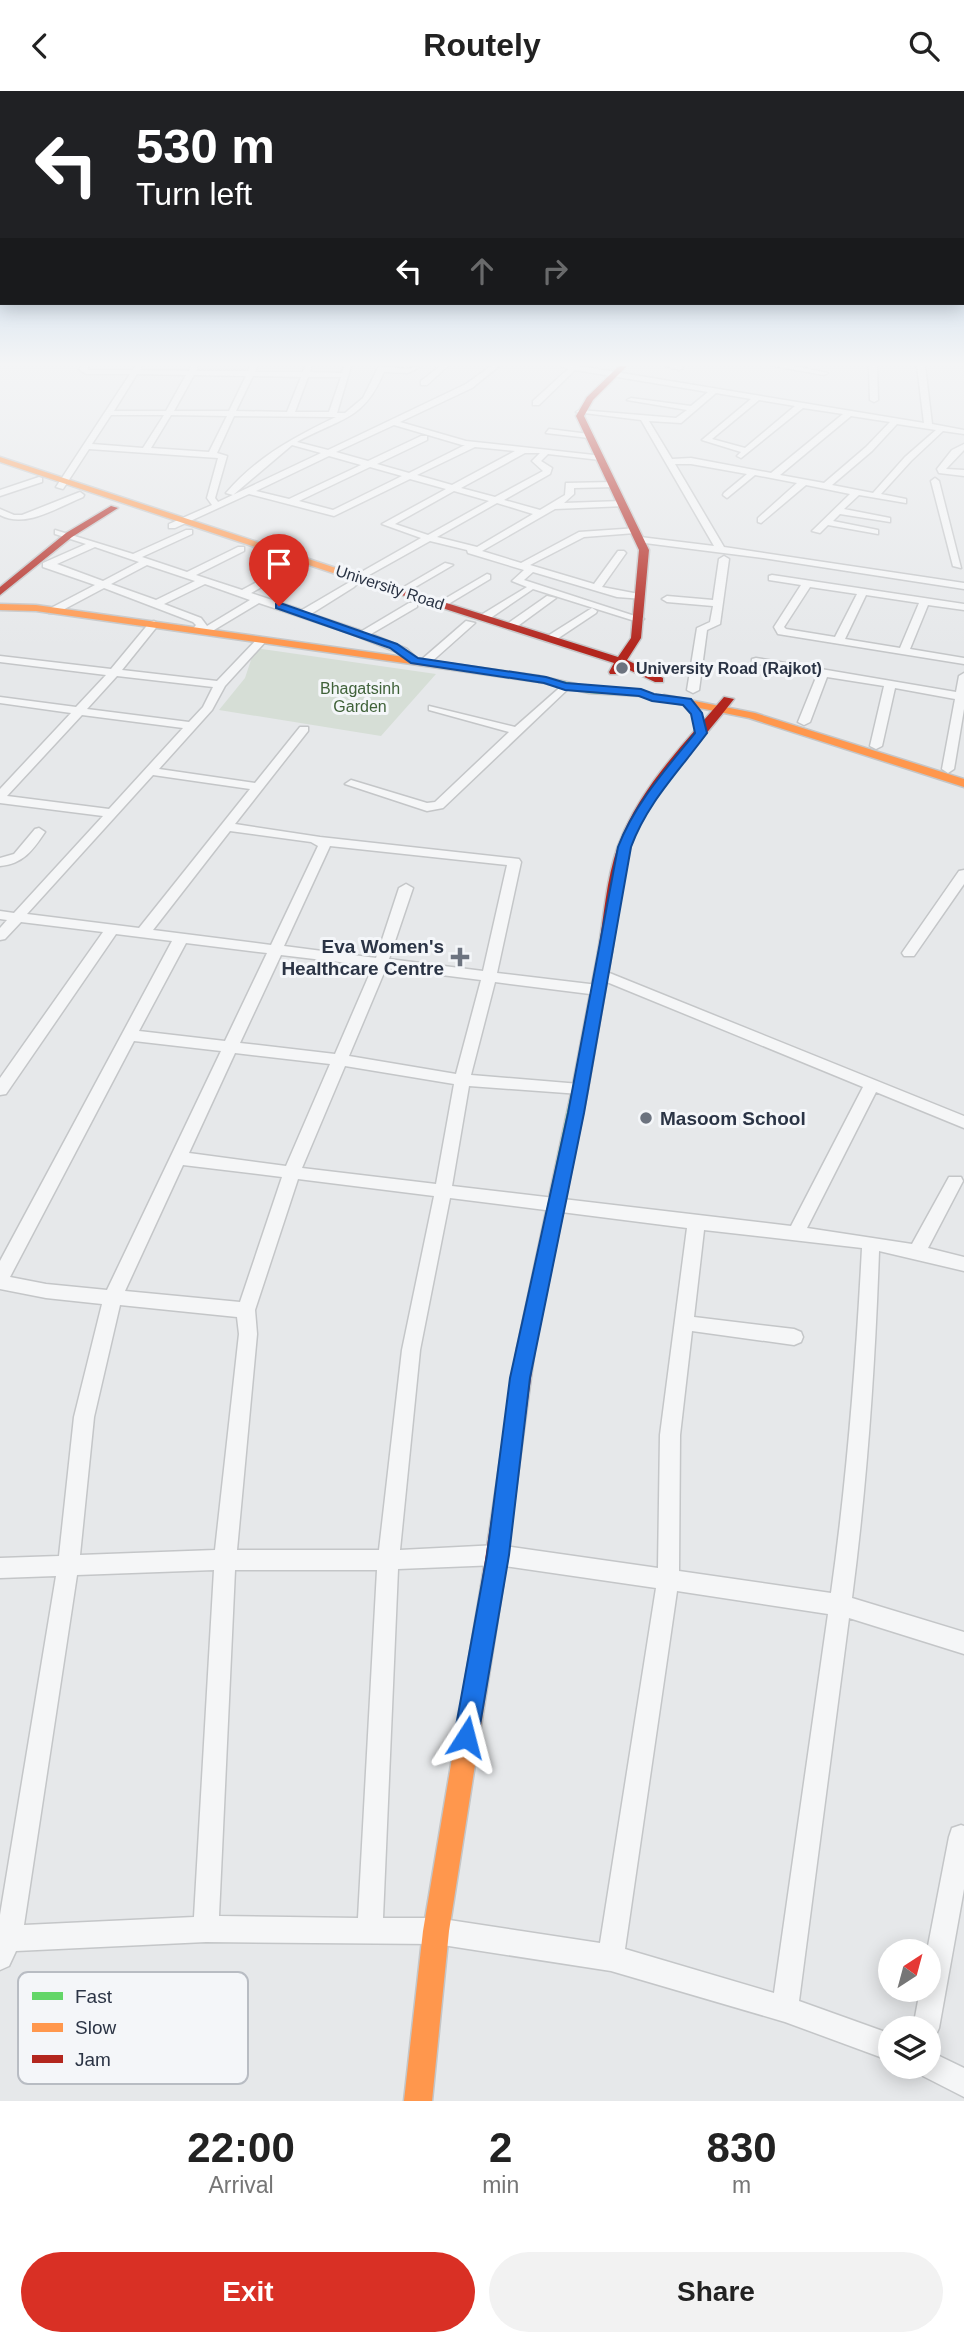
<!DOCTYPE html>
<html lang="en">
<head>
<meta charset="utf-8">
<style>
  body { margin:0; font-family:Helvetica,sans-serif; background:#f2f2f2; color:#222; height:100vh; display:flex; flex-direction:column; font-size:26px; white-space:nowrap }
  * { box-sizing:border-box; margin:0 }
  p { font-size:23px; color:#767676 }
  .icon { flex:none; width:38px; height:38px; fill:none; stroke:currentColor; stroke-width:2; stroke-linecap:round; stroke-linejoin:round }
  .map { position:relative; height:2010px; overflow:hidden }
  .drawer { display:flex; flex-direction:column; background:#fff; flex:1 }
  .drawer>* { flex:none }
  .top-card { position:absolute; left:0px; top:0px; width:964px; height:214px; box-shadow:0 4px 18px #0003; background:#202124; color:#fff; overflow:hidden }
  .needle { width:46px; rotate:36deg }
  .tools { position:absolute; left:878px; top:1848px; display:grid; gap:14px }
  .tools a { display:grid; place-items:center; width:63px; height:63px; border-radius:50%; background:#fff; box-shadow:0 4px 18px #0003; font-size:35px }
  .pin { position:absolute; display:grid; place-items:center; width:60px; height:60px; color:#fff; margin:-72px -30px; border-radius:50% 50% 50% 0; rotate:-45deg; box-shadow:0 0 7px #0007 }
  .pin .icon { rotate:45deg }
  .me { position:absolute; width:77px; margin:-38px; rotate:9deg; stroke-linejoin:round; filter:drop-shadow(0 0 5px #0008) }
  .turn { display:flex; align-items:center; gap:24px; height:147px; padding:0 21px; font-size:32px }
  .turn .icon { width:91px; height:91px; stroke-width:2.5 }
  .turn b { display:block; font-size:49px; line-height:60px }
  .lanes { display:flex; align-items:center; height:66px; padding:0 21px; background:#0003; justify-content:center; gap:35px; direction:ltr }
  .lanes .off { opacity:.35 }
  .eta { display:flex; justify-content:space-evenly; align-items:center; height:119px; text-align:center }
  .eta b { font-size:42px; font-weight:700; line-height:49px }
  .button { display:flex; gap:14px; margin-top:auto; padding:14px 21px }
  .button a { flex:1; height:80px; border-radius:42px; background:#d93025; color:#fff; font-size:28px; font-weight:700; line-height:80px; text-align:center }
  .button a+a { background:#f2f2f2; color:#222 }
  header { display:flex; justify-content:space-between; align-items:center; height:91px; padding:0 21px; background:#fff; font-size:32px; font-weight:700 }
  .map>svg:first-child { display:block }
</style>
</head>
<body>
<header><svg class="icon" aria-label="back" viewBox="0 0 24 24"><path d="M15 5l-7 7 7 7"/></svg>Routely<svg class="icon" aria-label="search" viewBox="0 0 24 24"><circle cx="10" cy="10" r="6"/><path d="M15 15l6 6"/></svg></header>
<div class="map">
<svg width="964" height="2010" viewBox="0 0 964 2010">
  <rect width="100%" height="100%" fill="#e6e8ea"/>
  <path fill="#d6ded6" d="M 255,557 L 436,583 L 381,645 L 219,619 L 245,587 Z"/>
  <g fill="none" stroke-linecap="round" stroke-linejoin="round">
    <g stroke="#c4c6c8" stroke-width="3">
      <path id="street" d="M 81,275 L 88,275 L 88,279 L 133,279 L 136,275 L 142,275 L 140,279 L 189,280 L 191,275 L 198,275 L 196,280 L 248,280 L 250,275 L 257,275 L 255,281 L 303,281 L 305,275 L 312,275 L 310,281 L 342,282 L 344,275 L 351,275 L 337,322 L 345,322 L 363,307 L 379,275 L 407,278 L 422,275 L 408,282 L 384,281 C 363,331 339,327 297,351 L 328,359 L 466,293 L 491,275 L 499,275 L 472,297 L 400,331 L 466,350 L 603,365 L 603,369 L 600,369 L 548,363 L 541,370 L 552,377 L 550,383 L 504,409 L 540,419 L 565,404 L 566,392 L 613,391 L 616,392 L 616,396 L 574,397 L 574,403 L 564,412 L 622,410 L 626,413 L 625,415 L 555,418 L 482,460 L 521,472 L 579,441 L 638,437 L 638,441 L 635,442 L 584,446 L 530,474 L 594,493 L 618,460 L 624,460 L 626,462 L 602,496 L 644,504 L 644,508 L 617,506 L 533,481 L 524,489 L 644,528 L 635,530 L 533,498 L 489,528 L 481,528 L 481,524 L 527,496 L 512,490 L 524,479 L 468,462 L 467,459 L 430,450 L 362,488 L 354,496 L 311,523 L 362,540 L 409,512 L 417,512 L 417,516 L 371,543 L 407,558 L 420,570 L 415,573 L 399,562 L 352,543 L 259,512 L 209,542 L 193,541 L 192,539 L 196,534 L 193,531 L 104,497 L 57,522 L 49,522 L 49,518 L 95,494 L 43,476 L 43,472 L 86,453 L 55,443 L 55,439 L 133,463 L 186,439 L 192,439 L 192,443 L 142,466 L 187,481 L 238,456 L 244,456 L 244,460 L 196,484 L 242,499 L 290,473 L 296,473 L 296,477 L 251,502 L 302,519 L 348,492 L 356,484 L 421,447 L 382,433 L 446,398 L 410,388 L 334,425 L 249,403 L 175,437 L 169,437 L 169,433 L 212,414 L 207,407 L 218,367 L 89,358 L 63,398 L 56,396 L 130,283 L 86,283 L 79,278 ZM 137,283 L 186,284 L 166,320 L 114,320 ZM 194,284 L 246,285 L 229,320 L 174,320 ZM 253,285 L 301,286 L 287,321 L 236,320 ZM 308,286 L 341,286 L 329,321 L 295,321 ZM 111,324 L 164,324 L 143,357 L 92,353 ZM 171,324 L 227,325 L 209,361 L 151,357 ZM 234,325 L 332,326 L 336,326 C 294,346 257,366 226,402 L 233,404 L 292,354 L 321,362 L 218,411 L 215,407 L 227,365 L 217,362 ZM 394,334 L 462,354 L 465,354 L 409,382 L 377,373 L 427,349 L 427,345 L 421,345 L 368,370 L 336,361 ZM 475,356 L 515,360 L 452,394 L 417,384 ZM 525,362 L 540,362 L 532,370 L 543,380 L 495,406 L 461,397 ZM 329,365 L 361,374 L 289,408 L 256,400 ZM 370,376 L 402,385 L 333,419 L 299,410 ZM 454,400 L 489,410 L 428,444 L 395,433 ZM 497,412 L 533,423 L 477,456 L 437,446 ZM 95,456 L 139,471 L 103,490 L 57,473 ZM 147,474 L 195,490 L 156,509 L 111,493 ZM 205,493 L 250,509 L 207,535 L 201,527 L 164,513 Z
        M 440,275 L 448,275 L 427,294 L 421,294 L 421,290 Z
        M 561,275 L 579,275 L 924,332 L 917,275 L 925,275 L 932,333 L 964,339 L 964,343 L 943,340 L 911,370 L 881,403 L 906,408 L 906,412 L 859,404 L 844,418 L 890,427 L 890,431 L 840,423 L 833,430 L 878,439 L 878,443 L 828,434 L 820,442 L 812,440 L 850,403 L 806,394 L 761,432 L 758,431 L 758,427 L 797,392 L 755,384 L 727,407 L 723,404 L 724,402 L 747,383 L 691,373 L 675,373 L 724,456 L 964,492 L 964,498 L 763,467 L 637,451 L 635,449 L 640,446 L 714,455 L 641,329 L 576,321 L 580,319 L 676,327 L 687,319 L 627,309 L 631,307 L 691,315 L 708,301 L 575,279 L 539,314 L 533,314 L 533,310 L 568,278 ZM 716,302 L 751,308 L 702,349 L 741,361 L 737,365 L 741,367 L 803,317 L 843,323 L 771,382 L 691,367 L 672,368 L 649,330 L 681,332 ZM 759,309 L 795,315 L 745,357 L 712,348 ZM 851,325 L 890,331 L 866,356 L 824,392 L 780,384 ZM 897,333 L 936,339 L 905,366 L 873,402 L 832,394 L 872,360 Z
        M 666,275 L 681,275 L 683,277 L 679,279 Z
        M 774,275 L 794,275 L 828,282 L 824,284 Z
        M 869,275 L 877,275 L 878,309 L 874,311 L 870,309 Z
        M 549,338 L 589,343 L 593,345 L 589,347 L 546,342 Z
        M 964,353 L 964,359 L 946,378 L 964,379 L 964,385 L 939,382 L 937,378 L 952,359 Z
        M 39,386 L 42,387 L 42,391 L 0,405 L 0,399 Z
        M 935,387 L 939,390 L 961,477 L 953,475 L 931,390 Z
        M 80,401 L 84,404 L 83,406 C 58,416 26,438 0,424 L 0,418 L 14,424 L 22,424 Z
        M 724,465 L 729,468 L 720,533 L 707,539 L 699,599 L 693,602 L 687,599 L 697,537 L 710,531 L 713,515 L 667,511 L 662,508 L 667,505 L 713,509 L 719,468 Z
        M 445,472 L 453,474 L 405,502 L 397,500 Z
        M 487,483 L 490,484 L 490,488 L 445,515 L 436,513 Z
        M 772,484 L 964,513 L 964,519 L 928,514 L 910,558 L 964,567 L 964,573 L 778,543 L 774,536 L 801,494 L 769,489 L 769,485 ZM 810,496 L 857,503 L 835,546 L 786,538 L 784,536 ZM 866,504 L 919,512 L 900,557 L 845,548 Z
        M 547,505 L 556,507 L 515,537 L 507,537 L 507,533 Z
        M 592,517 L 597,520 L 596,522 L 554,550 L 546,550 L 546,546 Z
        M 154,530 L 159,533 L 122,579 L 217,590 L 259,546 L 268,548 L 225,595 L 212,619 L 159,678 L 255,692 L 300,636 L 308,636 L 308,640 L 235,733 L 320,746 L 519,768 L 521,771 L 497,882 L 598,894 L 605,899 L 598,904 L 495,891 L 471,984 L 580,993 L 588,998 L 580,1003 L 469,995 L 452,1095 L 791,1135 L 863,996 L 597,887 L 595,884 L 597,881 L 602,879 L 964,1025 L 964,1037 L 876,1001 L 807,1137 L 912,1153 L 949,1086 L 961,1086 L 963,1090 L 928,1157 L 964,1166 L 964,1180 L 879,1160 C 875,1277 867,1392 852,1507 L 964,1541 L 964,1563 L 849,1527 L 799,1910 L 891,1943 L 891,1970 L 785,1931 L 611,1880 L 436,1853 L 206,1851 L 16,1860 L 9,1875 L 0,1879 L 0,1824 L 56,1485 L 0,1487 L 0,1467 L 59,1465 L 74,1326 L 102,1213 L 46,1207 L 0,1198 L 0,1170 L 172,850 L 116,843 L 6,1003 L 0,1004 L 0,987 L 103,841 L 21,831 L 5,848 L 0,849 L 0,837 L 7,829 L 0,828 L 0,820 L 14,822 L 103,725 L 0,712 L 0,698 L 71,622 L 0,612 L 0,606 L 76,616 L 106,584 L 0,571 L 0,565 L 111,578 L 150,531 ZM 117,585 L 213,596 L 203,616 L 189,631 L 87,618 ZM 82,624 L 183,637 L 109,718 L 7,705 ZM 153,684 L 250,698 L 139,837 L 27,823 ZM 230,740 L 311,751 L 318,755 L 271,854 L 153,839 ZM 330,755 L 507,774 L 483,880 L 389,868 L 413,797 L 406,793 L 399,797 L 376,867 L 284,855 ZM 186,852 L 267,862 L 225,950 L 139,940 ZM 281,864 L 373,875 L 335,963 L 240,952 ZM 386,877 L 481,889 L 456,983 L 349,965 ZM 134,950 L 221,960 L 107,1199 L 46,1193 L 10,1186 ZM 235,962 L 330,973 L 286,1075 L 189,1062 ZM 345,975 L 454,993 L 436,1093 L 302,1077 ZM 183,1074 L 282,1086 L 240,1211 L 125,1200 ZM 298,1088 L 434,1105 L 402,1259 L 379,1459 L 237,1459 L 257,1243 L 255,1219 ZM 450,1107 L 687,1137 L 660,1344 L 658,1477 L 498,1454 L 400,1459 L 420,1259 ZM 704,1139 L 862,1157 C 856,1273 847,1388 831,1502 L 679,1480 L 680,1344 L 692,1240 L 794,1254 L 801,1251 L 803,1246 L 801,1241 L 794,1238 L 694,1226 ZM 120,1214 L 237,1226 L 239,1243 L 215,1459 L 80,1464 L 94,1326 ZM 498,1474 L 656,1497 L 600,1852 L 436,1827 L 383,1827 L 398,1478 ZM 214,1479 L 194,1826 L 24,1834 L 77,1484 ZM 235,1479 L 377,1479 L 358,1827 L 219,1825 ZM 677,1500 L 828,1523 L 774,1902 L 625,1858 Z
        M 466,530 L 475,532 L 429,573 L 421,573 L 421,569 Z
        M 756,567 L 956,601 L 959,585 L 964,582 L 964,618 L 954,678 L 948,682 L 942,678 L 955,608 L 895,597 L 882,655 L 876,658 L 870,655 L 884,595 L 827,586 L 810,631 L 804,634 L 798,631 L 817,584 L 752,572 L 752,568 Z
        M 565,592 L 570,595 L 569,597 L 443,717 L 427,720 L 345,693 L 351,689 L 427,712 L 435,711 L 509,641 L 429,619 L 429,615 L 515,636 Z
        M 39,737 L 45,741 C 33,759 23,773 0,775 L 0,767 L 14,763 L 35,738 Z
        M 964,779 L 964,793 L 914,865 L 904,865 L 902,862 L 904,859 L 959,780 Z
        M 961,1734 L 964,1735 L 964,1798 L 939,1937 L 935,1946 L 929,1949 L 929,1937 L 913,1937 L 920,1899 L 929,1899 L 929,1860 L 927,1860 L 949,1746 L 952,1737 Z
        M 929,1960 L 964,1977 L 964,2006 L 919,1983 L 917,1976 L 929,1976 Z"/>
    </g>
    <g stroke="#c4c6c8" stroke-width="3">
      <path id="fast" d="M 539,585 L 589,596 L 641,599 L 647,602 L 641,605 L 589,602 L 535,590 L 535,586 Z
        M 605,857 L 612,861 L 588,998 L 535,1257 L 533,1262 L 526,1265 L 519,1262 L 517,1257 L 572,998 L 598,861 Z"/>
    </g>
    <g stroke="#c4c6c8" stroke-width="3">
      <path id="slow" d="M 0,366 L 345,480 L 347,482 L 339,484 L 0,371 Z
        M 0,513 L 36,514 L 539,585 L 544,588 L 539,591 L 36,520 L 0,519 Z
        M 664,604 L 755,622 L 964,688 L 964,696 L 749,627 L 660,609 L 658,607 Z
        M 492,1485 L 500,1488 L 503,1495 L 449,1840 L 432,2010 L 404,2010 L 423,1840 L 481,1495 L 484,1488 Z"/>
    </g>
    <g stroke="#c4c6c8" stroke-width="3">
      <path id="jam" d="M 619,275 L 627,275 L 593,309 L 584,325 L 649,459 L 641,547 L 627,569 L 663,587 L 663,591 L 655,591 L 623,576 L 618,583 L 610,583 L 609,581 L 614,572 L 339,484 L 339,480 L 345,480 L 618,566 L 631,547 L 639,459 L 576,325 L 587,306 Z
        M 111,415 L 118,417 L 72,446 L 0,504 L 0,496 L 66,442 Z
        M 724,606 L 734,608 C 698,656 652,697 631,754 C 619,788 618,826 612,861 L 610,864 L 600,864 L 598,861 C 604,826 606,789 618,755 C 639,697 685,652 724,606 Z
        M 526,1249 L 533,1252 L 535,1257 L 503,1495 L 500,1502 L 492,1505 L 484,1502 L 481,1495 L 517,1257 L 519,1252 Z"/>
    </g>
    <use href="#street" fill="#f5f6f7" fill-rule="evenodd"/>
    <use href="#fast" fill="#63d668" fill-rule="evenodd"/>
    <use href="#slow" fill="#ff974d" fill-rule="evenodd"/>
    <use href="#jam" fill="#b3261e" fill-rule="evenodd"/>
  </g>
  <linearGradient id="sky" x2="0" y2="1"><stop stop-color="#93bae0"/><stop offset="0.49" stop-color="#f4f5f6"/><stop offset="1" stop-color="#f4f5f6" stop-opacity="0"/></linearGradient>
  <rect width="964" height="557" fill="url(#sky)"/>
  <path fill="#1a73e8" stroke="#114b97" stroke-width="2" d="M 276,513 L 283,513 L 397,553 L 418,567 L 546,586 L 566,592 L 641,598 L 654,603 L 691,608 L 702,622 L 707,642 C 679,680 647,712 631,756 L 584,1022 L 530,1287 L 509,1464 L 478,1646 L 474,1655 L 466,1658 L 458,1655 L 454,1646 L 487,1464 L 510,1287 L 568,1022 L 618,756 C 635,712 666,678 695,642 L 691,623 L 683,614 L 652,610 L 639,605 L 565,599 L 544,592 L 411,572 L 390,557 L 276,517 Z"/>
  <g fill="#6c737f" stroke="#f4f6f9" stroke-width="2.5">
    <circle cx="622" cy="577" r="7"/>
    <path d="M456.5 855.5h7v7h7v7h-7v7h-7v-7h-7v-7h7z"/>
    <circle cx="646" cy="1027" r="7"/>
  </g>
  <g text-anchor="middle" stroke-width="6" stroke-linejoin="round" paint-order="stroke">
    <g font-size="16" fill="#2b3445" stroke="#f4f6f9">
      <text transform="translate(390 496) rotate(18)" y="6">University Road</text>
    </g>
    <g font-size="16" font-weight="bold" fill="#2b3445" stroke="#f4f6f9" text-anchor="start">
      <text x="636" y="583">University Road (Rajkot)</text>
    </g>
    <g font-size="16" fill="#3f6138" stroke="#f4f6f9">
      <text x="360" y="603">Bhagatsinh<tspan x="360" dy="18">Garden</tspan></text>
    </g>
    <g font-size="19" font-weight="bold" fill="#2b3445" stroke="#f4f6f9" text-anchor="end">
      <text x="444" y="862">Eva Women's<tspan x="444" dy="22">Healthcare Centre</tspan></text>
      <text x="660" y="1034" text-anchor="start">Masoom School</text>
    </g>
  </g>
  <rect x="18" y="1881" width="230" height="112" rx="10" fill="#f4f6f9" stroke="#b8bcc3" stroke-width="2"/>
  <rect x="32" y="1901" width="31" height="8" fill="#63d668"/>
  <rect x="32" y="1932" width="31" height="9" fill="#ff974d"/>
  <rect x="32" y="1964" width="31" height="8" fill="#b3261e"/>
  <g font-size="19" fill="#2b3445">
    <text x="75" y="1912">Fast</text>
    <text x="75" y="1943">Slow</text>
    <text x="75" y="1975">Jam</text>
  </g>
</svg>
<div class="tools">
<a><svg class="needle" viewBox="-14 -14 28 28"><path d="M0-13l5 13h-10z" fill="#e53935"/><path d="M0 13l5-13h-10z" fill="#767676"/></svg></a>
<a><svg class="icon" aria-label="layers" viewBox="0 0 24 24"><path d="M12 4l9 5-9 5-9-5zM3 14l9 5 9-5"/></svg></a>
</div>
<div class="pin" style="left:279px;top:515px;background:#d93025"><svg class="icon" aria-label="arrive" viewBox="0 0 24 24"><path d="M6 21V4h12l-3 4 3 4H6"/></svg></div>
<svg class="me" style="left:466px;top:1646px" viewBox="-20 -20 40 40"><path d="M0-17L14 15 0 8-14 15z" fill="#1a73e8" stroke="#fff" stroke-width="4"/></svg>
<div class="top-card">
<div class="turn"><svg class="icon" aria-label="left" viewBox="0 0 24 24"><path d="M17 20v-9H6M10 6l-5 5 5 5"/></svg><div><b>530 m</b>Turn left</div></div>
<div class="lanes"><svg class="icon" aria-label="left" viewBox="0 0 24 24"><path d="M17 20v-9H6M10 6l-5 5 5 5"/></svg><svg class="icon off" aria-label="ahead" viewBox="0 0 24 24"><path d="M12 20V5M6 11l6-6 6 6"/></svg><svg class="icon off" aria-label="right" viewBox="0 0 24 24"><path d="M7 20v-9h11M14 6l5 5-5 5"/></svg></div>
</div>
</div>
<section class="drawer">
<div class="eta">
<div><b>22:00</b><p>Arrival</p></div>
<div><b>2</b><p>min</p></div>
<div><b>830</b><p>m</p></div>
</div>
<div class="button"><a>Exit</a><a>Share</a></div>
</section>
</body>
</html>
